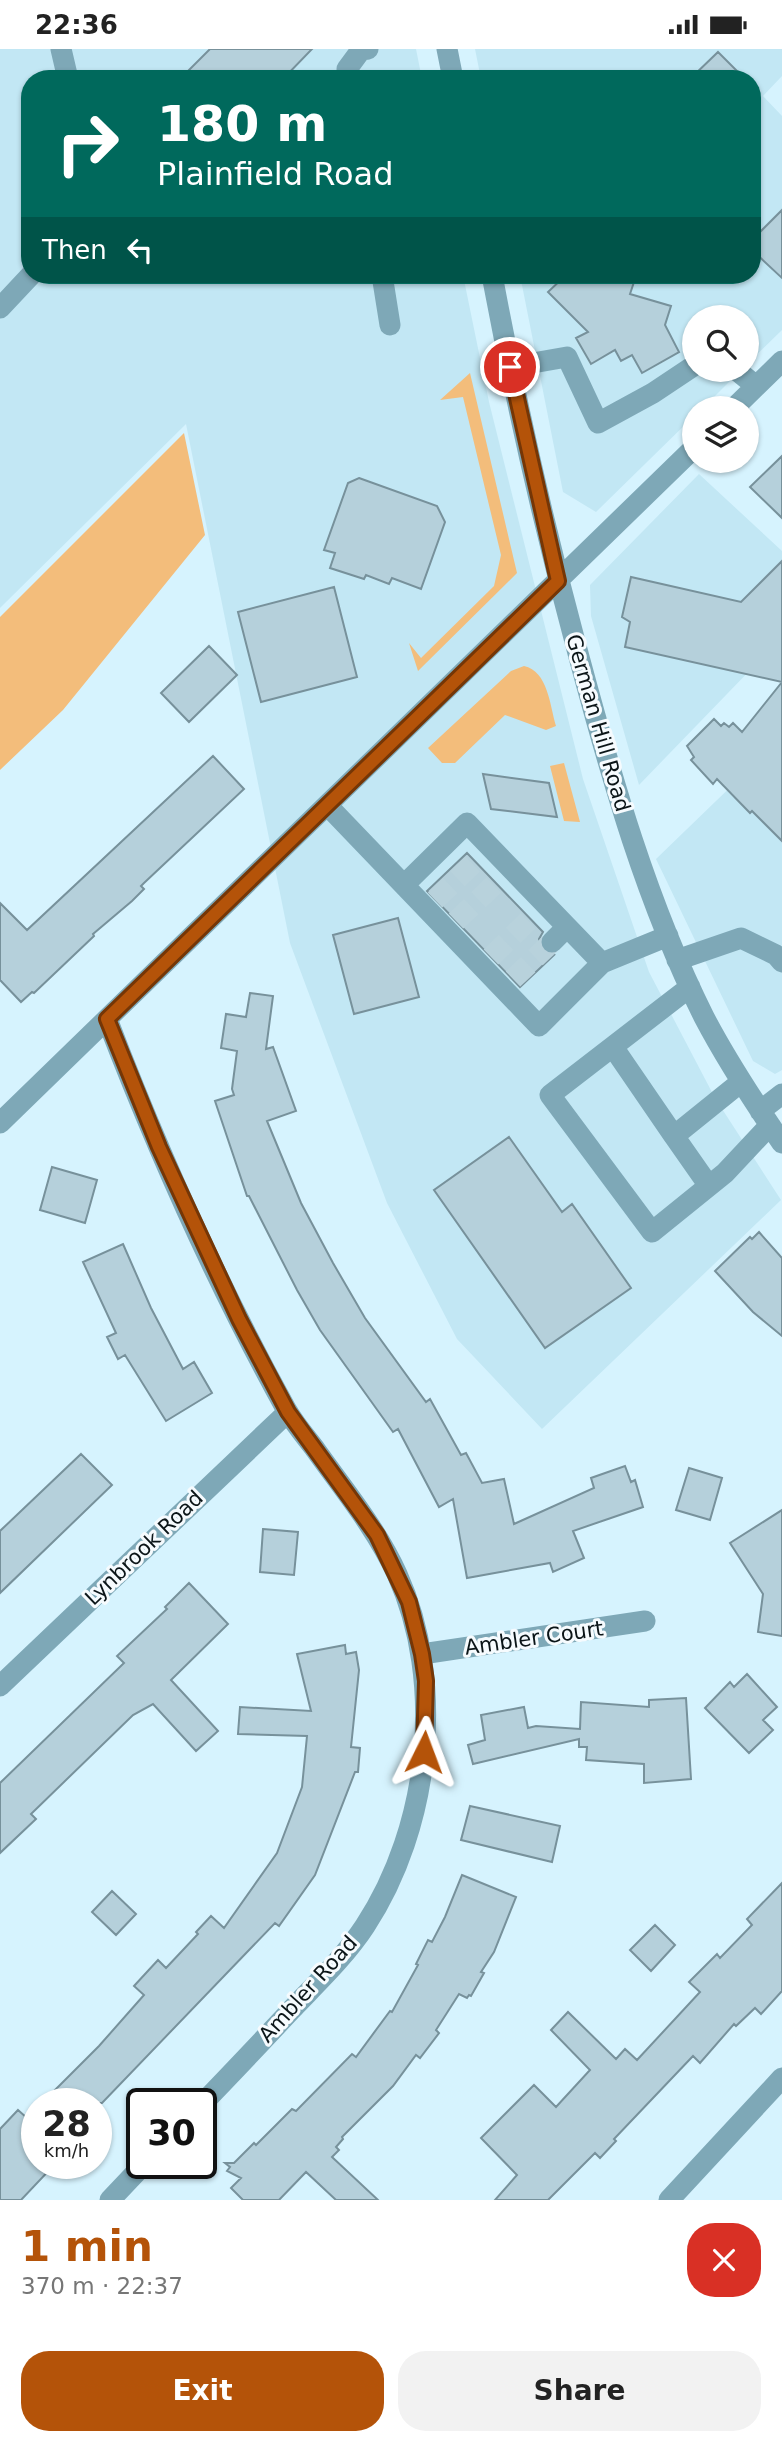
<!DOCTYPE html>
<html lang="en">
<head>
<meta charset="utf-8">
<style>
  body { margin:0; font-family:"DejaVu Sans",sans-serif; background:#f2f2f2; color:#222; height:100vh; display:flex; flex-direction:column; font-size:26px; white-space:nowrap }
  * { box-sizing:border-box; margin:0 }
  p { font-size:23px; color:#767676 }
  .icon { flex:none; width:38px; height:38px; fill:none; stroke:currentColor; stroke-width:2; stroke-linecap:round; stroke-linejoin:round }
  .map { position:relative; height:2151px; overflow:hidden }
  .details { display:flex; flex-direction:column; background:#fff; flex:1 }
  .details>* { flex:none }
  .top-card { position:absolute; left:21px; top:21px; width:740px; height:214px; border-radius:28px; box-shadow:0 2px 5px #0004; background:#00695c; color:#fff; overflow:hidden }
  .fabs { position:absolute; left:682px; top:256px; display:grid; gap:14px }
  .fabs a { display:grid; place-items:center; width:77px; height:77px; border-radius:50%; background:#fff; box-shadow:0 2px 5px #0004; font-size:35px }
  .speed { position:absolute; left:21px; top:2039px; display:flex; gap:14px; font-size:35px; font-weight:700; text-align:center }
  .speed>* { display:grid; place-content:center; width:91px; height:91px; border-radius:50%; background:#fff; box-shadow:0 2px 5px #0004; line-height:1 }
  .speed small { font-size:18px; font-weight:400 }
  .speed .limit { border:4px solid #111; border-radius:10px; background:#fff; color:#111 }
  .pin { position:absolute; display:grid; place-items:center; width:60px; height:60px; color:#fff; margin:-30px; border:4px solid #fff; border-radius:50%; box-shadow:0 2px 7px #0007 }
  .me { position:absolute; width:77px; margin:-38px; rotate:3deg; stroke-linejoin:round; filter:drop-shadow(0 0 5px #0008) }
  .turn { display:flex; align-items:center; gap:24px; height:147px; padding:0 21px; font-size:32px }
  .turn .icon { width:91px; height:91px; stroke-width:2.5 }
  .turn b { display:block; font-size:49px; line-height:60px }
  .then { display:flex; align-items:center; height:66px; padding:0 21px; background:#0003; gap:14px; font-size:26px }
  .round { display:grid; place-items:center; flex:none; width:74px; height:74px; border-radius:28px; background:#f2f2f2 }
  .head { display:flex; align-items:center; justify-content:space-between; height:119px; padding:0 21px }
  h1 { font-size:42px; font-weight:700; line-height:52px; color:#b45309 }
  .button { display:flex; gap:14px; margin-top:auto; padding:14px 21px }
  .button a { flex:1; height:80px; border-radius:28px; background:#b45309; color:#fff; font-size:28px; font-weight:700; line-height:80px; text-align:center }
  .button a+a { background:#f2f2f2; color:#222 }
  .status { display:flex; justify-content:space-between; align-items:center; height:49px; padding:0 35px; background:#fff; direction:ltr }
  .status svg { height:19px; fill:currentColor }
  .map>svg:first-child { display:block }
</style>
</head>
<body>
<div class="status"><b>22:36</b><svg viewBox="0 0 49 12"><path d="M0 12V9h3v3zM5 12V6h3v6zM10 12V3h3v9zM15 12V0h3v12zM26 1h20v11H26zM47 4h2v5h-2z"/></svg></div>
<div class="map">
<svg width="782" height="2151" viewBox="0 0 782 2151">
  <rect width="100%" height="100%" fill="#d6f3fe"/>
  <path fill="#c2e7f4" d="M 0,0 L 416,0 L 422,30 L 30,30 L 30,226 L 463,226 L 489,353 L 583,730 L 649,923 L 715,1049 L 781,1151 L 542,1380 L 457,1290 L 387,1154 L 290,894 L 186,375 L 0,559 Z
    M 475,0 L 782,0 L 782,27 L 763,47 L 782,67 L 782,281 L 747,315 L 747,268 L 695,268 L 695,320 L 742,320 L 703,359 L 695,359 L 695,366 L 596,463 L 563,443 L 520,226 L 752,226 L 752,30 L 481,30 Z
    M 699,425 L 782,502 L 782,588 L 639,736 L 591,567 L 590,536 Z
    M 776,694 L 782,700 L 782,1021 L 775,1025 L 753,1012 L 656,810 Z"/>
  <path fill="#f3bd7b" d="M 470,324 L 517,524 L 418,622 L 409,594 L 421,609 L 494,537 L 501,506 L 463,348 L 440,351 Z
    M 184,384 L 205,486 L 63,661 L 0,721 L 0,568 Z
    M 524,617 C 548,622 550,657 556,677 L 546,681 L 505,666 L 455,714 L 442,714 L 428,699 L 511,622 Z
    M 564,714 L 580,773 L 564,772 L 550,717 Z"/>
  <path fill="#b5d0db" stroke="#77919b" stroke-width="2" d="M 210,0 L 312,0 L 283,30 L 180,30 Z
    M 718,3 L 745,30 L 690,30 Z
    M 782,161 L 782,229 L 752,201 L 752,191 Z
    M 566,226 L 611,226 L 634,233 L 630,245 L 671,257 L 665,276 L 679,303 L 642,324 L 632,306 L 621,312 L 615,301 L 591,315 L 576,289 L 588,283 L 548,243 Z
    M 782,407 L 782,469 L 750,438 Z
    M 359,429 L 437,457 L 445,473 L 421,540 L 392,529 L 389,535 L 366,526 L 364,530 L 330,519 L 335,504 L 324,501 L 348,434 Z
    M 782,512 L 782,633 L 625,598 L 630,573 L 622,568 L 631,528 L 741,553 Z
    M 334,538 L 357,628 L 261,653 L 238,563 Z
    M 209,597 L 237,626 L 189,673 L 161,644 Z
    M 782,633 L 782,792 L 752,762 L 750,764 L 717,730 L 713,735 L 691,711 L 694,708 L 687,697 L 714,670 L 721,677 L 724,674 L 729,678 L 733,674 L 742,683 Z
    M 213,707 L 244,740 L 144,834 L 141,837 L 144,840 L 132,852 L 93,885 L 94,887 L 34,944 L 32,943 L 21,953 L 0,931 L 0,854 L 27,881 Z
    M 483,725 L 549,734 L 557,768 L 491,760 Z
    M 467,804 L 543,883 L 539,890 L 540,897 L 543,903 L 554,906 L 520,938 L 427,842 Z
    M 398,869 L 419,948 L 354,965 L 333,886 Z
    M 250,944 L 273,947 L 266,1000 L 273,998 L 296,1062 L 267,1072 L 301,1154 L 333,1214 L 365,1269 L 426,1353 L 430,1350 L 461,1406 L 466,1404 L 482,1434 L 504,1430 L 514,1475 L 594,1439 L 591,1429 L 625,1417 L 631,1433 L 635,1431 L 643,1458 L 573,1482 L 584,1509 L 553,1523 L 550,1514 L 467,1529 L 453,1450 L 439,1458 L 398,1380 L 393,1383 L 373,1355 L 320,1281 L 297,1241 L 249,1147 L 247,1147 L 215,1052 L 234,1046 L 232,1040 L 237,1002 L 221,999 L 226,965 L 246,968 Z
    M 509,1088 L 562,1163 L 572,1155 L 631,1239 L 545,1299 L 434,1141 Z
    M 52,1118 L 97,1131 L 85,1174 L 40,1161 Z
    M 759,1183 L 782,1209 L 782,1287 L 753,1263 L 715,1222 L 750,1188 L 752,1190 Z
    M 123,1195 L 151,1259 L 183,1320 L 194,1313 L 212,1344 L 166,1372 L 125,1306 L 118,1310 L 107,1288 L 116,1284 L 83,1213 Z
    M 81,1405 L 112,1436 L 0,1544 L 0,1482 Z
    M 689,1419 L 722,1429 L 710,1471 L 676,1461 Z
    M 782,1461 L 782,1587 L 758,1583 L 763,1545 L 730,1494 Z
    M 263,1480 L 298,1483 L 294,1526 L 260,1523 Z
    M 189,1534 L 228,1575 L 171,1631 L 218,1682 L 196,1702 L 153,1655 L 133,1666 L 31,1765 L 36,1770 L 0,1804 L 0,1734 L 124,1614 L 117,1607 L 167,1560 L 165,1558 Z
    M 345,1596 L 346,1605 L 356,1603 L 359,1621 L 351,1698 L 360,1699 L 358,1723 L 355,1723 L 315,1826 L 279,1877 L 275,1874 L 102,2054 L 42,2054 L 99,1997 L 144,1946 L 134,1937 L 158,1911 L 166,1919 L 198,1885 L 196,1883 L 211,1867 L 224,1879 L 277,1804 L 302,1738 L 307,1687 L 238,1685 L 240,1658 L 311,1662 L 297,1605 Z
    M 747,1625 L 777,1658 L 763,1671 L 773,1681 L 749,1704 L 705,1659 L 730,1633 L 734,1638 Z
    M 686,1649 L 691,1730 L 644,1734 L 644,1715 L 586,1711 L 587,1698 L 579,1698 L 579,1690 L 473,1715 L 468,1696 L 485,1691 L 481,1666 L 524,1658 L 528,1679 L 536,1677 L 580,1680 L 581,1653 L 649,1658 L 649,1651 Z
    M 470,1757 L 560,1777 L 552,1813 L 461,1791 Z
    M 462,1826 L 516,1848 L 494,1903 L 481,1923 L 484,1924 L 471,1947 L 469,1946 L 467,1949 L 459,1945 L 436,1981 L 439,1984 L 420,2009 L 416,2006 L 393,2037 L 342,2088 L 343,2090 L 336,2098 L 339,2101 L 332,2108 L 378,2151 L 336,2151 L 306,2123 L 279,2151 L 243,2151 L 231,2139 L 241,2129 L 227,2122 L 230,2118 L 225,2114 L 234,2114 L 254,2094 L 256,2096 L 292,2060 L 296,2062 L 352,2005 L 356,2008 L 390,1962 L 392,1963 L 418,1916 L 416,1915 L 428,1891 L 432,1893 L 445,1868 Z
    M 782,1834 L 782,1942 L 761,1965 L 755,1959 L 736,1977 L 734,1975 L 700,2014 L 693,2007 L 614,2090 L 616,2092 L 600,2109 L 595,2104 L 548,2151 L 495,2151 L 517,2126 L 481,2089 L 534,2036 L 556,2058 L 590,2021 L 551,1981 L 568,1963 L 616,2010 L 625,2000 L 637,2011 L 700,1943 L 689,1933 L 717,1905 L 720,1909 L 752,1876 L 747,1870 Z
    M 112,1842 L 136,1865 L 116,1886 L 92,1863 Z
    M 655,1876 L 675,1896 L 651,1922 L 630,1901 Z
    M 18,2061 L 37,2078 L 37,2114 L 56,2114 L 21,2151 L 0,2151 L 0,2080 Z"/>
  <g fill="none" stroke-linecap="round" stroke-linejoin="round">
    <path stroke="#b8d2dc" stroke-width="21" stroke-dasharray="21 10" stroke-linecap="butt" d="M 435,851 L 476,812
      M 456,872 L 496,834
      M 491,908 L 530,870
      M 513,930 L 552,893"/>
    <path stroke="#7ea8b7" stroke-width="21" d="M 61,0 L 68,30
      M 447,0 L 453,30
      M 348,30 L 347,20 L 361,1 L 368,0
      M 382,226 L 390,276
      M 492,226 C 516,354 545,482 579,608 C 612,731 647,854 704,968 C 727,1012 754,1053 782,1094
      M 0,259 L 31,226
      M 510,318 L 567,308 L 598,374 L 653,344 L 695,316
      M 735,320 L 756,337
      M 734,359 L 782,312
      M 327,756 L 539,977 L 602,914
      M 404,836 L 467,774 L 602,914 L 668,887
      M 552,893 L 567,878
      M 677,911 L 741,889 L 776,906 L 782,913
      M 690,938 L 550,1046 L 652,1183 L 725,1124 L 770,1076
      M 107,970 C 158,1103 217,1235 286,1360 C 294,1374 305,1387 315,1400 C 344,1441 376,1479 397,1525 C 446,1633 430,1778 365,1877 C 346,1906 320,1931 296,1956 C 264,1990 233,2023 201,2056
      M 613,998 L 674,1087
      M 760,1062 L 782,1045
      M 0,1074 L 695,398
      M 709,1137 L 674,1087 L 741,1033
      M 422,1605 L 645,1572
      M 0,1637 L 288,1363
      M 110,2151 L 145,2114
      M 669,2151 L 782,2029"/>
  </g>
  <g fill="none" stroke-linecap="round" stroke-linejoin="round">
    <g stroke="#753606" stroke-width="18">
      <path id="route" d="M 424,1703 L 426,1632 L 422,1605 L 409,1553 L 377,1486 L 288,1363 L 239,1270 L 159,1098 L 107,970 L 558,532 L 510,318"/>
    </g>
    <use href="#route" stroke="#b45309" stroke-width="12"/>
  </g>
  <g text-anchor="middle" stroke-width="6" stroke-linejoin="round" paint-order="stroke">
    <g font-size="21" fill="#0b1518" stroke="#f6fbfe">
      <text transform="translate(598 674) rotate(74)" y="7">German Hill Road</text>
      <text transform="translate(144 1499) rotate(-44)" y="7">Lynbrook Road</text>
      <text transform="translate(534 1589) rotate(-8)" y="7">Ambler Court</text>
      <text transform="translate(308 1940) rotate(-48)" y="7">Ambler Road</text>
    </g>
  </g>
</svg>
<div class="fabs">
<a><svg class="icon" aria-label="search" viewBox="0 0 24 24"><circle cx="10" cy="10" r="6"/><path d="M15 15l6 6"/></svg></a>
<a><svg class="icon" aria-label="layers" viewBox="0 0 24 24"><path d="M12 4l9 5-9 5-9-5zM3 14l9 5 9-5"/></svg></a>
</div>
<div class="speed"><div>28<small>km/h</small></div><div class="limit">30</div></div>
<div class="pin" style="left:510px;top:318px;background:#d93025"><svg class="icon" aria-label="arrive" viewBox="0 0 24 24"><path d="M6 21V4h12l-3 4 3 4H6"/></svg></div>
<svg class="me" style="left:424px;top:1703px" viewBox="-20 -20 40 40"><path d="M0-17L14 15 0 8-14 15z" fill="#b45309" stroke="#fff" stroke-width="4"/></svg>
<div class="top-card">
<div class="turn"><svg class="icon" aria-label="right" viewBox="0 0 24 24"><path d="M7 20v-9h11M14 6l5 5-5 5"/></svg><div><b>180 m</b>Plainfield Road</div></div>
<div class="then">Then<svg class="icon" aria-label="left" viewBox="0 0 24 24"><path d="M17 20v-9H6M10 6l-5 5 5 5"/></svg></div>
</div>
</div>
<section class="details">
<div class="head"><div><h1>1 min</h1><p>370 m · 22:37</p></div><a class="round" style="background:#d93025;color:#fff"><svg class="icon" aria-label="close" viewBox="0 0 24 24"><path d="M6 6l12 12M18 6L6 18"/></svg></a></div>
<div class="button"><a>Exit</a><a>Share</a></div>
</section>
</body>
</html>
